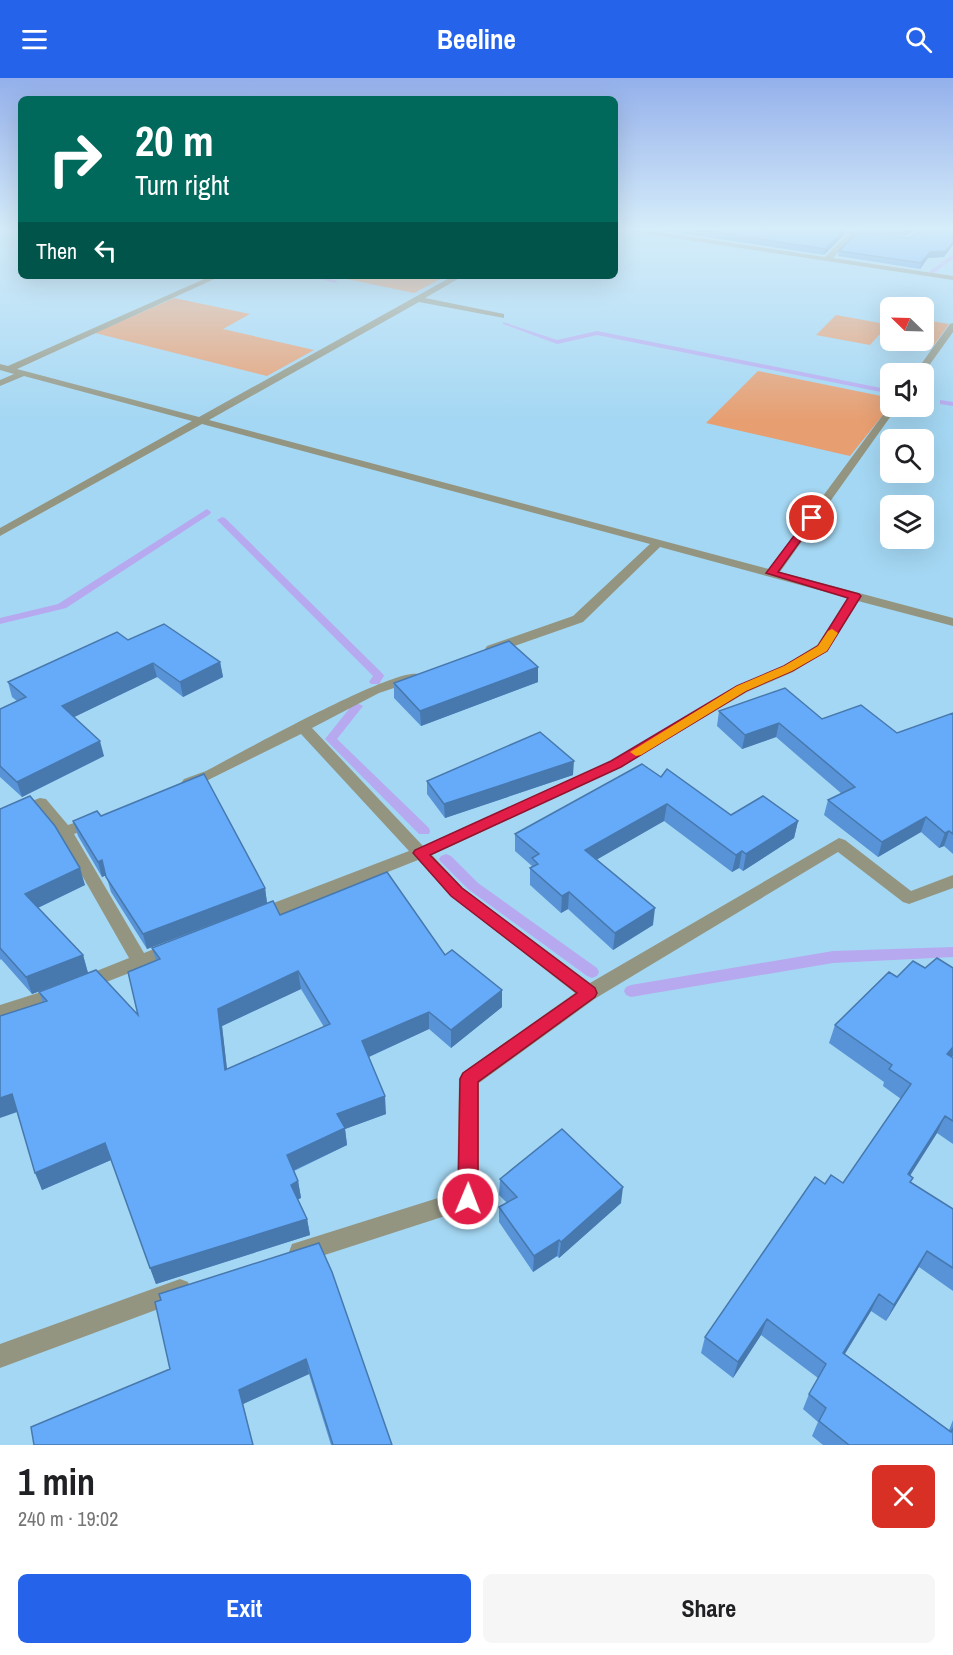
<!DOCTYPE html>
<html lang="en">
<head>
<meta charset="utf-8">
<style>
  body { margin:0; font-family:"Archivo Narrow",sans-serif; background:#f6f6f6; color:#202124; height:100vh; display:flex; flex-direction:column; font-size:22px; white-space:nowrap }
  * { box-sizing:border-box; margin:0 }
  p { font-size:20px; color:#757577 }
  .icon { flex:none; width:33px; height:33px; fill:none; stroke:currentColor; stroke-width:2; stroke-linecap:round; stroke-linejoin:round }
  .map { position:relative; height:1367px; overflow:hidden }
  .drawer { display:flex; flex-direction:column; background:#fff; flex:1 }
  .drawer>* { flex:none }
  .banner { position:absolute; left:18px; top:18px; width:600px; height:183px; border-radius:9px; box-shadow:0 6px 24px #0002; background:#00695c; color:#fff; overflow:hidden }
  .needle { width:39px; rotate:293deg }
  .fabs { position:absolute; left:880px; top:219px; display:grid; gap:12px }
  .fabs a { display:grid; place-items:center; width:54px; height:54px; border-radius:9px; background:#fff; box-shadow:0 6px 24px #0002; font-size:30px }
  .pin { position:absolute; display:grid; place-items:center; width:51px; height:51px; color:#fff; margin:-26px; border:3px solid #fff; border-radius:50%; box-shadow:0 2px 6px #0007 }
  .me { position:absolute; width:66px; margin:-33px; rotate:1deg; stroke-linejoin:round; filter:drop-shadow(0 0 4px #0008) }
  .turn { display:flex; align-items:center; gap:21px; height:126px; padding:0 18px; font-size:27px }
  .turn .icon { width:78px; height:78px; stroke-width:2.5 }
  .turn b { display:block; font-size:42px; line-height:51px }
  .then { display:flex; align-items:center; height:57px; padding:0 18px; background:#0003; gap:12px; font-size:22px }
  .round { display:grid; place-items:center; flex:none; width:63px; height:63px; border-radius:9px; background:#f6f6f6 }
  .headline { display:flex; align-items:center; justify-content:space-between; height:102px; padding:0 18px }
  h1 { font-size:36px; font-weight:700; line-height:45px }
  .cta { display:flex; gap:12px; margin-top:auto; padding:12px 18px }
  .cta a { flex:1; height:69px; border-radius:9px; background:#2563eb; color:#fff; font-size:24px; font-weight:700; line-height:69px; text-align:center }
  .cta a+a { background:#f6f6f6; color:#202124 }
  header { display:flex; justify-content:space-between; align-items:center; height:78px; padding:0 18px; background:#2563eb; color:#fff; font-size:27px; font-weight:700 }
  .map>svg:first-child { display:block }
</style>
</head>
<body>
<header><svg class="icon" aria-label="menu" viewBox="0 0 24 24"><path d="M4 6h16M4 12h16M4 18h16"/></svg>Beeline<svg class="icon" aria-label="search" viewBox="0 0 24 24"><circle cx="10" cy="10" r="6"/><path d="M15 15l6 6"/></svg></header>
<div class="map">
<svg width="953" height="1367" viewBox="0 0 953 1367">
  <rect width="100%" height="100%" fill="#a4d7f3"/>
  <path fill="#e79e70" d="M 340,198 L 446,198 L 414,215 L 337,199 Z
    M 174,220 L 250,236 L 223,251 L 314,272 L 267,298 L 95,255 Z
    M 836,237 L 891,247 L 891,259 L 879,257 L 870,267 L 816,257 Z
    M 924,242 L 949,246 L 934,267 L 909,263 L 924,262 Z
    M 758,293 L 891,320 L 891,327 L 850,378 L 706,345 Z"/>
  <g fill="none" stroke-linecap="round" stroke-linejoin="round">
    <path fill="#b7a9f0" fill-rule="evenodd" d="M 953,176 L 953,181 L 934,195 L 930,195 L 930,193 Z
      M 307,198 L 319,198 L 338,203 L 335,205 Z
      M 503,244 L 557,262 L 597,253 L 891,312 L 891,316 L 597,257 L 557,266 L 503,246 Z
      M 924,318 L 934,322 L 930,324 L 924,323 Z
      M 940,322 L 953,324 L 953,328 L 940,326 Z
      M 207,431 L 211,434 L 210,436 L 66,530 L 0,546 L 0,540 L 58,526 Z
      M 222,439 L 225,440 L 383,596 L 384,598 L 379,606 L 371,606 L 369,604 L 373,598 L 217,442 Z
      M 357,625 L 363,628 L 337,661 L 429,750 L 430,753 L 429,756 L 419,756 L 325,661 L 353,626 Z
      M 446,776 L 451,778 L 478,805 L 597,890 L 599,894 L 597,898 L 592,900 L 587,898 L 468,811 L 441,784 L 439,781 L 441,778 Z
      M 953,869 L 953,879 L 833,885 L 631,919 L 626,917 L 624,913 L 626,909 L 631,907 L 833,873 Z"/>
    <path fill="#939581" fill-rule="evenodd" d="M 631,152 L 646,152 L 825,179 L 848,156 L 832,152 L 876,156 L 878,159 L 855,157 L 833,180 L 953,198 L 953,202 L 634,154 Z
      M 211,198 L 221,198 L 17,291 L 199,339 L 453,198 L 463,198 L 425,220 L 504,236 L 504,240 L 419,224 L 209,342 L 769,491 L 891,326 L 891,328 L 898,328 L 780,494 L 953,540 L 953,548 L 858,523 L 827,573 L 793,594 L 747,614 L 621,689 L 432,777 L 463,810 L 590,905 L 839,760 L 845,762 L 911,813 L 953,797 L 953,810 L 909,826 L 903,824 L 838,774 L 596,920 L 479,1005 L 479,1121 L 476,1128 L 300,1185 L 292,1182 L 289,1174 L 292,1166 L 457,1114 L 459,1001 L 462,995 L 575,915 L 451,818 L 418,782 L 265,843 L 259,844 L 253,843 L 250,838 L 253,833 L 409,773 L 301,656 L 194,709 L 184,709 L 181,705 L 184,701 L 206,693 C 238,676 393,590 418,596 L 420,599 L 418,602 L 379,615 L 312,650 L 423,768 L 611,683 L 737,608 L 783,588 L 817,567 L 848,520 L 660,469 L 583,544 L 497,574 L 487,574 L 485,571 L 487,568 L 573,538 L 650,466 L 202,346 L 0,458 L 0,450 L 192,343 L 24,298 L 0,308 L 0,302 L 14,296 L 0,292 L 0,286 L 8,288 Z
      M 953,245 L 953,254 L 923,296 L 914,296 L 950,246 Z
      M 40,720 L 46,721 L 68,747 L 94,738 L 100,739 L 102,743 L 100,747 L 74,756 L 144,875 L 172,864 L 178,866 L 181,871 L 178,876 L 91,910 L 85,912 L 79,910 L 76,905 L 79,900 L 129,880 L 59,757 L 37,732 L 0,745 L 0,734 Z
      M 60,908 L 67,910 L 69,915 L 67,920 L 0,943 L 0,927 Z
      M 180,1201 L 188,1204 L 191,1212 L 188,1220 L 0,1290 L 0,1266 Z"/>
  </g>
  <path fill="#5793d6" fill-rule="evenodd" d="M 660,152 L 845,152 L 844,157 L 824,177 Z
    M 851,152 L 915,152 L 906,158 Z
    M 909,160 L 944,179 L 928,180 L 920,191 L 838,178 L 839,173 Z
    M 128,562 L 220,584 L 223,599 L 183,619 L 157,599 L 74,639 L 104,678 L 22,719 L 0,699 L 0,631 L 17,623 L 12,619 L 8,604 Z
    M 538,589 L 538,604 L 421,648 L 394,620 L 394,605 Z
    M 719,633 L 822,641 L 897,655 L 953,635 L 953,776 L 944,768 L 939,770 L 921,754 L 878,779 L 824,737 L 828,722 L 842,716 L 776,659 L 742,671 L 717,648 Z
    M 573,697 L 445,740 L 427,716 L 427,703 Z
    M 661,699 L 731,737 L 798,743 L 794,760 L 743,793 L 739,790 L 732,794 L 664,743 L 597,781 L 653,847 L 613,872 L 568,831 L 561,835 L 530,807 L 530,790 L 532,788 L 515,773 L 515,756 Z
    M 0,731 L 85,807 L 38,830 L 83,877 L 88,895 L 32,916 L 1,881 L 0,882 Z
    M 101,738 L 265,810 L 267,825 L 147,871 L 111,814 L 106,797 L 102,799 L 78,758 L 73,743 Z
    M 280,837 L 445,877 L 502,912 L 502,929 L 451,970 L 429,951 L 369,979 L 386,1036 L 345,1051 L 347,1067 L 294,1093 L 298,1103 L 301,1120 L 298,1121 L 307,1141 L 310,1157 L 156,1206 L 111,1082 L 42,1112 L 17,1034 L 43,925 L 39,914 L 138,937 L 156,883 L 152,870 ZM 301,911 L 324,949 L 227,991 L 222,948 Z
    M 925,890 L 953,890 L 953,978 L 952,979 L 953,980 L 953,1066 L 937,1055 L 910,1098 L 911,1104 L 953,1131 L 953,1213 L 919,1189 L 886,1243 L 871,1233 L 845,1276 L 949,1352 L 953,1342 L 953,1367 L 823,1367 L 812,1358 L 818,1344 L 803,1331 L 809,1316 L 818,1300 L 761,1257 L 733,1300 L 701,1275 L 705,1259 L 825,1106 L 843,1105 L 901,1021 L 883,1008 L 884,1004 L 829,965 L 835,947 L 897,899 Z
    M 500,1101 L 621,1125 L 559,1180 L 557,1178 L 533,1194 L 499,1144 L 499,1129 L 507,1125 L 499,1117 Z
    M 319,1165 L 392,1367 L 331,1367 L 309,1296 L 243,1326 L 170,1291 Z"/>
  <path fill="#4778ae" d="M 845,152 L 844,157 L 824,177 L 825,171 Z
    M 908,152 L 915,152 L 906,158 Z
    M 953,164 L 953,167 L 944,179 L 928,180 L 920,191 L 921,185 L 930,174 Z
    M 220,584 L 223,599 L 183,619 L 180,604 Z
    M 153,585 L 157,599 L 66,643 L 62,628 Z
    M 538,589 L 538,604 L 421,648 L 420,633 Z
    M 779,645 L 776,659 L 742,671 L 745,657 Z
    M 100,663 L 104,678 L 22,719 L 17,704 Z
    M 574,683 L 573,697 L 445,740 L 444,726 Z
    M 667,726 L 664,743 L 584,789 L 585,772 Z
    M 926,739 L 921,754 L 878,779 L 882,764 Z
    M 798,743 L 794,760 L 743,793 L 746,776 Z
    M 949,753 L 944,768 L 939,770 L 945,755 Z
    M 742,773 L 739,790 L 732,794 L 736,777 Z
    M 102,782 L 107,797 L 102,799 L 98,784 Z
    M 80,790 L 85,807 L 31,833 L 25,816 Z
    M 265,810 L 267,825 L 147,871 L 143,856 Z
    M 569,814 L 568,831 L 561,835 L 562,818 Z
    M 655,830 L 653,847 L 613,872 L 615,855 Z
    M 83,877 L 88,895 L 32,916 L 26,899 Z
    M 298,893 L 301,911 L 222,948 L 229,1009 L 225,992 L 218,931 Z
    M 502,912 L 502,929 L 451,970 L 451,952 Z
    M 429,934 L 429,951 L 364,981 L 362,963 Z
    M 953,969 L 953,978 L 939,993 L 947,976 Z
    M 12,1016 L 20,1033 L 0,1040 L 0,1020 Z
    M 385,1018 L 386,1036 L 345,1051 L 347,1067 L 290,1094 L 287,1077 L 337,1036 Z
    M 945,1038 L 937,1055 L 900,1113 L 908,1096 Z
    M 105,1065 L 111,1082 L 42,1112 L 35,1095 Z
    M 298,1103 L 301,1120 L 294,1123 L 291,1107 Z
    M 623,1109 L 621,1125 L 559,1180 L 561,1164 Z
    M 307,1141 L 310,1157 L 156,1206 L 150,1190 Z
    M 559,1162 L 557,1178 L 533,1194 L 534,1178 Z
    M 927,1173 L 919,1189 L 886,1243 L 894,1227 Z
    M 879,1216 L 871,1233 L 836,1290 L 843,1275 Z
    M 767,1241 L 761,1257 L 733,1300 L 738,1284 Z
    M 306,1281 L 309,1296 L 243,1326 L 253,1367 L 239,1312 Z"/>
  <path fill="#65abf9" stroke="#4778ae" stroke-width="1.5" fill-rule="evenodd" d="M 698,152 L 844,152 L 825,171 Z
    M 923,152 L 953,152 L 953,164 L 946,173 L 930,174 L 921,185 L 839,173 L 857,154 L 909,160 Z
    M 164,546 L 220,584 L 180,604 L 153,585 L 62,628 L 100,663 L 17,704 L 0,688 L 0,631 L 26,619 L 8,604 L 117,554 L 128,562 Z
    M 509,563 L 538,589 L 420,633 L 394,605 Z
    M 785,610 L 822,641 L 861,627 L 897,655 L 953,635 L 953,756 L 949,753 L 945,755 L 926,739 L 882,764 L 828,722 L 855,709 L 779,645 L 745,657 L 719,633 Z
    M 540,654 L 574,683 L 444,726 L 427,703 Z
    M 642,686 L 661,699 L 667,691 L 731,737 L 763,718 L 798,743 L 746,776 L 742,773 L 736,777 L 667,726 L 585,772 L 655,830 L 615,855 L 569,814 L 562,818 L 530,790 L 538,786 L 532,780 L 539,776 L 515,756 Z
    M 204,696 L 265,810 L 143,856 L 106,799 L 102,782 L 98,784 L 73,743 L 97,733 L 101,738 Z
    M 30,718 L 55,748 L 80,790 L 25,816 L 83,877 L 26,899 L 0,870 L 0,731 Z
    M 387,794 L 445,877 L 452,872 L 502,912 L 451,952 L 429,934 L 362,963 L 385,1018 L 337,1036 L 345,1050 L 287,1077 L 298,1103 L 291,1107 L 307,1141 L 150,1190 L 105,1065 L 35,1095 L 12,1016 L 0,1020 L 0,938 L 47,923 L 39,914 L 96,892 L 138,937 L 128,894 L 160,881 L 152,870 L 273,823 L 280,837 ZM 298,893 L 330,946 L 225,992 L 218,931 Z
    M 937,880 L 953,890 L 953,969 L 947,976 L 953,980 L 953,1043 L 945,1038 L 908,1096 L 913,1100 L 910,1104 L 953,1131 L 953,1190 L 927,1173 L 894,1227 L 879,1216 L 843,1275 L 951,1354 L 953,1350 L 953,1367 L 849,1367 L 819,1343 L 826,1330 L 809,1316 L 826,1286 L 767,1241 L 738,1284 L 705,1259 L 815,1099 L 825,1106 L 831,1097 L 843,1105 L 911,1006 L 889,991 L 892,987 L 835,947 L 889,894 L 897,899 L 913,883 L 925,890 Z
    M 562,1051 L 623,1109 L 561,1164 L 559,1162 L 534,1178 L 499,1129 L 517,1119 L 500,1101 Z
    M 319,1165 L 332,1194 L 392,1367 L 333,1367 L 306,1281 L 239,1312 L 253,1367 L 34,1367 L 31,1349 L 170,1291 L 155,1224 L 161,1222 L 159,1216 Z"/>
  <linearGradient id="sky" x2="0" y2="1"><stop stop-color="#94b0eb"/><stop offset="0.44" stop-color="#d6edfa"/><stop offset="1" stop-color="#d6edfa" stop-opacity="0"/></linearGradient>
  <rect width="953" height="343" fill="url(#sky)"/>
  <path fill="#e11d48" stroke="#92132f" stroke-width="1.5" d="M 812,437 L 817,440 L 778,494 L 859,516 L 861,518 L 827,573 L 792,593 L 746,613 L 621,689 L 430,777 L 462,810 L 595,910 L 597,915 L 595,919 L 478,1004 L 478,1121 L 475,1127 L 468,1130 L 461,1127 L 458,1121 L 460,1001 L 463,995 L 577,915 L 451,818 L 413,775 L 415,772 L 611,683 L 737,608 L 784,588 L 818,568 L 848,520 L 766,495 L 809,438 Z"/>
  <path fill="#f59e0b" d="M 832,551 L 838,555 L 827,573 L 792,593 L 746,613 L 641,677 L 636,678 L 630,674 L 737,608 L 784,588 L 818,568 L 828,553 Z"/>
</svg>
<div class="fabs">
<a><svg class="needle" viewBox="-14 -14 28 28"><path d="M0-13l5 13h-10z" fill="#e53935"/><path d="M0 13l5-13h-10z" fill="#757577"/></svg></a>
<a><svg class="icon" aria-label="sound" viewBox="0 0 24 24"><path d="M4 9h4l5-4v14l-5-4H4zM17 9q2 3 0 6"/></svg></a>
<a><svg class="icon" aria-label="search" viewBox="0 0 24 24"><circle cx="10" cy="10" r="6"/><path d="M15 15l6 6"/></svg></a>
<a><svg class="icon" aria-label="layers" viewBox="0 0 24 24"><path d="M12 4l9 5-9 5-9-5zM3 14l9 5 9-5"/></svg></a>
</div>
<div class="pin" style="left:812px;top:440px;background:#d93025"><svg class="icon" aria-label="arrive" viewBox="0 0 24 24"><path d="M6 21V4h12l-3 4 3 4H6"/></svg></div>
<svg class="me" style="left:468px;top:1121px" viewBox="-20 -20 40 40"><circle r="17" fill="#e11d48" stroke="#fff" stroke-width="3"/><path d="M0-11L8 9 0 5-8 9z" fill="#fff"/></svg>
<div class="banner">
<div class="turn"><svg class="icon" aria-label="right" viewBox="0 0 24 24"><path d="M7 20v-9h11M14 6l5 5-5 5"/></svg><div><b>20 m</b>Turn right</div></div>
<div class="then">Then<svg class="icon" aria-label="left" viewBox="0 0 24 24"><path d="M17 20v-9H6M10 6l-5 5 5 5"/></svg></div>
</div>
</div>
<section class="drawer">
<div class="headline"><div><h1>1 min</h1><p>240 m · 19:02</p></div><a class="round" style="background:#d93025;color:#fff"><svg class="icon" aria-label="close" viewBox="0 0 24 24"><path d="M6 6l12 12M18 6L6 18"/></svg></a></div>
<div class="cta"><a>Exit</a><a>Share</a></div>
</section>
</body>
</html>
